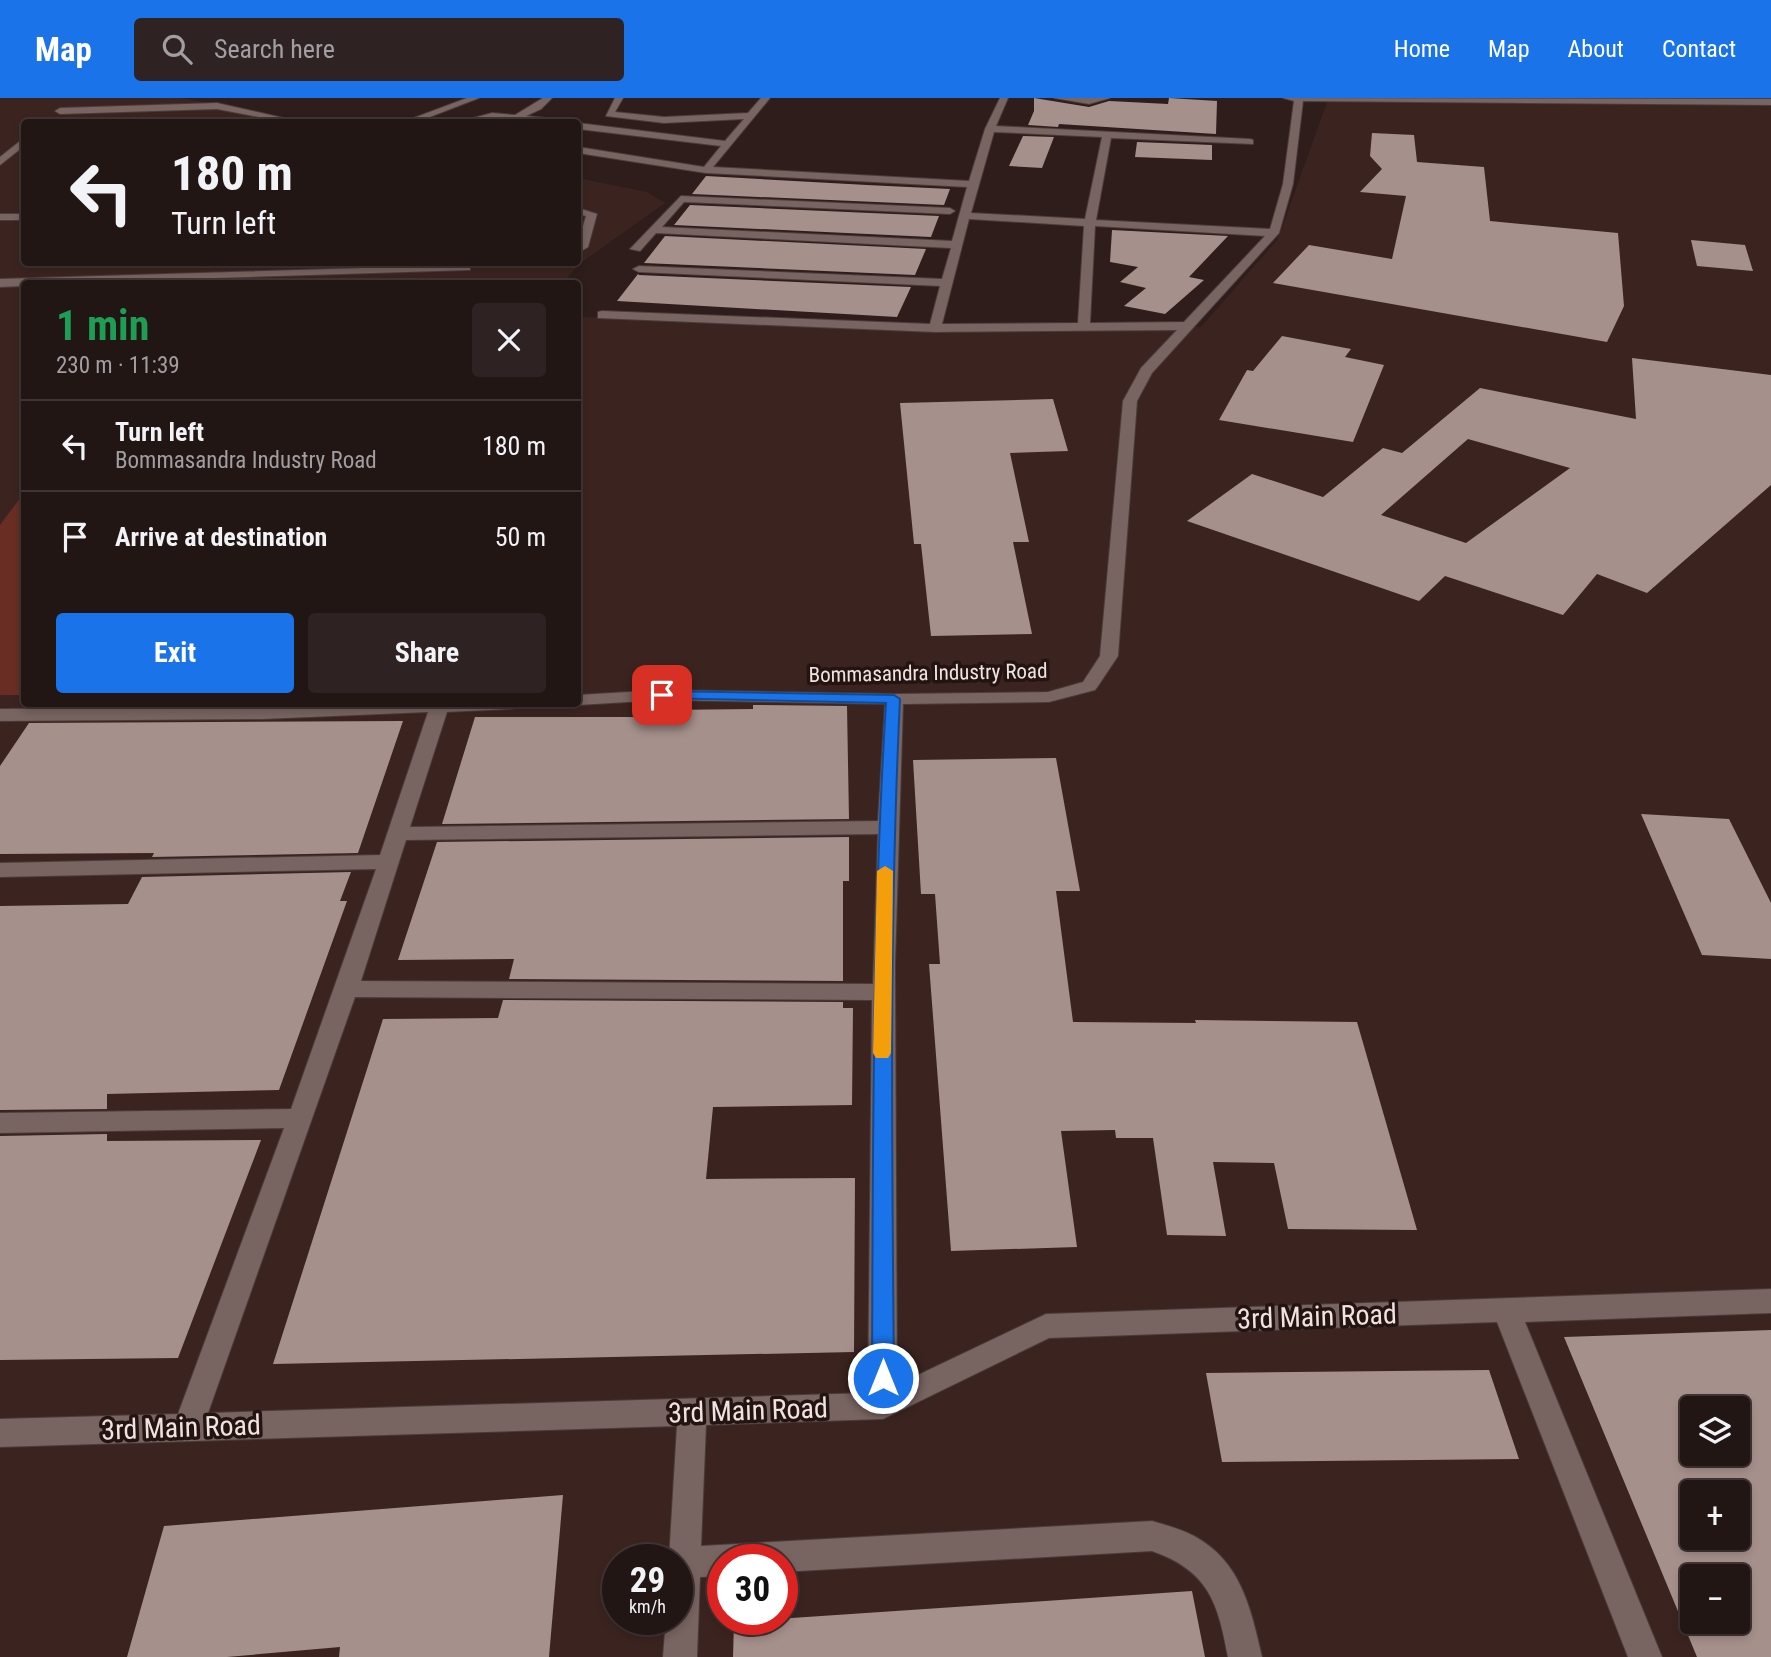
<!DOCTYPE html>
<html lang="en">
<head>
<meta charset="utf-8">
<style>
  body { margin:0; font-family:"Roboto Condensed",sans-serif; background:#2e2322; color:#f1f3f6; height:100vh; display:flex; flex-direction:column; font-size:26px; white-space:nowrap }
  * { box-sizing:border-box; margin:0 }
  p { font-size:23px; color:#a29fa0 }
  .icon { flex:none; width:38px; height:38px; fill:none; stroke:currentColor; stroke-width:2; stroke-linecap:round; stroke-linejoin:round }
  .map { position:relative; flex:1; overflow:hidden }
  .side { position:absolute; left:21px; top:182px; width:560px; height:427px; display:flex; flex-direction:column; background:#221614; border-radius:7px; box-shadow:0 4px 10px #0003,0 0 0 2px #3f3534 }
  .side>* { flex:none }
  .top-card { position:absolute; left:21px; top:21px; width:560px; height:147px; border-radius:7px; box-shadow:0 4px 10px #0003,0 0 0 2px #3f3534; background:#221614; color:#f1f3f6; overflow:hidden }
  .controls { position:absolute; left:1680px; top:1298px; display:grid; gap:14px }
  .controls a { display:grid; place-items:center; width:70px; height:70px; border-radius:7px; background:#221614; box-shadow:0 4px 10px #0003,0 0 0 2px #3f3534; font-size:35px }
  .speed { position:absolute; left:602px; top:1446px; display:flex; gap:14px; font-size:35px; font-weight:700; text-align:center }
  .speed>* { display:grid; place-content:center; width:91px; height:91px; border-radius:50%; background:#221614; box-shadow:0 4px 10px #0003,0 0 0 2px #3f3534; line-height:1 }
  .speed small { font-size:18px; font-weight:400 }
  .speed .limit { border:10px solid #d22; background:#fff; color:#111 }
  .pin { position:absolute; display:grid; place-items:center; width:60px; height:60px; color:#fff; margin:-30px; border-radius:14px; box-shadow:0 4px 10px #0006 }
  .me { position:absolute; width:77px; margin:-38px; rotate:0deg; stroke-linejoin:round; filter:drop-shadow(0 0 5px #0008) }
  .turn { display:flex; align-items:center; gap:24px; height:147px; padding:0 35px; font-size:32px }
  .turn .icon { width:91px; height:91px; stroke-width:2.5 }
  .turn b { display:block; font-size:49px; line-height:60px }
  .round { display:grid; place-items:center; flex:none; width:74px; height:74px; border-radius:7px; background:#2e2322 }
  .overview { display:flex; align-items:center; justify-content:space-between; height:119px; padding:0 35px }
  h1 { font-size:42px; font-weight:700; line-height:52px; color:#1e9e55 }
  .primary-button { display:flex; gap:14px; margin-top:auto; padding:14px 35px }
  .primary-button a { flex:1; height:80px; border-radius:7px; background:#1a73e8; color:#fff; font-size:28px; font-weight:700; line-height:80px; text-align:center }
  .primary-button a+a { background:#2e2322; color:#f1f3f6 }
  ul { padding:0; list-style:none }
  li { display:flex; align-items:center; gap:21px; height:91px; padding:0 35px; border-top:2px solid #3f3534 }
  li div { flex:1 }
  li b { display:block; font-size:26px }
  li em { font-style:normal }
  header { display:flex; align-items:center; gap:42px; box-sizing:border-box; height:98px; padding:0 35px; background:#1a73e8; color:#fff }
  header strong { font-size:33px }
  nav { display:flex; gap:38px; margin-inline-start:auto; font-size:24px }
  .search { width:490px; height:63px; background:#2e2322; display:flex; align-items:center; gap:18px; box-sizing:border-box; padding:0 24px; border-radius:7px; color:#a29fa0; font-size:26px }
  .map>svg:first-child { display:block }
</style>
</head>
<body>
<header>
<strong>Map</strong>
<div class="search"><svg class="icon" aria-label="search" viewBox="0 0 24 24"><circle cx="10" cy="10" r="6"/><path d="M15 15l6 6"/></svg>Search here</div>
<nav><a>Home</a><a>Map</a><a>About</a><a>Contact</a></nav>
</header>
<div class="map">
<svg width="1771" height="1559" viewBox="0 0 1771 1559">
  <rect width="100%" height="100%" fill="#2e1d1a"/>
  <path fill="#3b2420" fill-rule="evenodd" d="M 0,0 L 182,0 L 303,24 L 24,24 L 24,164 L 578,164 L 578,80 L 647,94 L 665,105 L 579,166 L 563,185 L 24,186 L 24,606 L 578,606 L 578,219 L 1201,229 L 1278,141 L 1327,4 L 1771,8 L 1771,1559 L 0,1559 ZM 1692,1311 L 1738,1311 L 1738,1356 L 1692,1356 ZM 1692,1395 L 1738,1395 L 1738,1440 L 1692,1440 ZM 618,1461 L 677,1461 L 677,1521 L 618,1521 ZM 723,1461 L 782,1461 L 782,1521 L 723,1521 ZM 1692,1479 L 1738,1479 L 1738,1524 L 1692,1524 Z"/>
  <path fill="#6a2d23" d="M 24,395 L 24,597 L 0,597 L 0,427 Z"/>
  <path fill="#a6908c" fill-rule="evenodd" d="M 1034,0 L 1089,9 L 1109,3 L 1168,6 L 1169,0 L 1217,3 L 1216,36 L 1059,26 L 1058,29 L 1028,27 L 1034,13 Z
    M 1372,35 L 1414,37 L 1417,64 L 1484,69 L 1490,123 L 1618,135 L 1624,208 L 1607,244 L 1273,185 L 1309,147 L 1392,161 L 1406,98 L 1360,94 L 1382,71 L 1370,58 Z
    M 1023,38 L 1054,39 L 1042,70 L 1009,68 Z
    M 1137,44 L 1212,47 L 1212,62 L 1135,59 Z
    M 706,78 L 867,87 L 950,91 L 944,107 L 692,96 Z
    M 690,107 L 939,118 L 931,139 L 674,127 Z
    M 1112,132 L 1228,138 L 1189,179 L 1204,182 L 1165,216 L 1124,208 L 1146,190 L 1120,184 L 1138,169 L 1110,164 Z
    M 665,138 L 926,151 L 915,177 L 644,165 Z
    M 1691,142 L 1745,147 L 1753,173 L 1697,168 Z
    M 638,176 L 639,177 L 911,189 L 897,219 L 617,203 Z
    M 1282,238 L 1351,251 L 1345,259 L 1384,267 L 1353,344 L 1219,322 L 1247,272 L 1253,273 Z
    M 1632,260 L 1771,277 L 1771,387 L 1647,495 L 1597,476 L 1563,517 L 1445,478 L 1419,503 L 1187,423 L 1252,376 L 1323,399 L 1383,350 L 1402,355 L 1480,290 L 1636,321 ZM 1468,341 L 1570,370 L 1466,445 L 1381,417 Z
    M 1053,301 L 1068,353 L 1010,355 L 1029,444 L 1013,444 L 1032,536 L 931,538 L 921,446 L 914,446 L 900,305 Z
    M 753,607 L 847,608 L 849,721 L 442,726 L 475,619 L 663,619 L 665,612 L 753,611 Z
    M 403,623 L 358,755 L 152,759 L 154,755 L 0,756 L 0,668 L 29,625 Z
    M 1056,660 L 1080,793 L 1056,793 L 1073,924 L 1196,925 L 1195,922 L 1357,924 L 1417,1132 L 1288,1131 L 1274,1065 L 1213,1064 L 1226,1138 L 1167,1137 L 1153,1040 L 1116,1040 L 1115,1032 L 1061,1033 L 1077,1149 L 951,1153 L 929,866 L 940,866 L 935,796 L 921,796 L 913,662 Z
    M 1641,716 L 1729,721 L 1771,805 L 1771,861 L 1702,857 Z
    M 849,739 L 849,783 L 843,783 L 843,883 L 509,881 L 514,861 L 398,862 L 437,744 Z
    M 351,774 L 340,803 L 347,803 L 279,992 L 107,996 L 107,1011 L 0,1012 L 0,808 L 128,806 L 142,779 Z
    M 503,902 L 843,904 L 843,910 L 853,910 L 852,1007 L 713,1009 L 706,1081 L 855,1080 L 854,1254 L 273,1266 L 383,921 L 498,920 Z
    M 107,1036 L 107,1043 L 261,1042 L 178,1260 L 0,1262 L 0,1038 Z
    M 1771,1232 L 1771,1559 L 1697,1559 L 1564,1239 ZM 1692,1311 L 1738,1311 L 1738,1356 L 1692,1356 ZM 1692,1395 L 1738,1395 L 1738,1440 L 1692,1440 ZM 1692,1479 L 1738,1479 L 1738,1524 L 1692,1524 Z
    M 1489,1272 L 1519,1361 L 1222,1364 L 1206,1275 Z
    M 563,1397 L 549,1559 L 339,1559 L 340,1549 L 227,1559 L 127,1559 L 164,1428 Z
    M 1192,1493 L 1205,1559 L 733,1559 L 734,1524 Z"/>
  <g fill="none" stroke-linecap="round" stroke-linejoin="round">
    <g stroke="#493c3a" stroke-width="2">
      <path id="minor" d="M 467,0 L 479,0 L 427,20 L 436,24 L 420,24 L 411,21 Z
        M 543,0 L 552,0 L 541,11 L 526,18 L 555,21 L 559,24 L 492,21 L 458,24 L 492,15 L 515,17 Z
        M 615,0 L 623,0 L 615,14 L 664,19 L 748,15 L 761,0 L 770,0 L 713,69 L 969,83 L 985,31 L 1000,0 L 1008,0 L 996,28 L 1250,41 L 1253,42 L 1253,46 L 1111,40 L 1096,122 L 1270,131 L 1283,86 L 1294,3 L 1283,0 L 1771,1 L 1771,7 L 1303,3 L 1293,86 L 1279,135 L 1152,275 L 1137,303 L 1118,558 L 1098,588 L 1095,592 L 1049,604 L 903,606 L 895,866 L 897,1287 L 1046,1216 L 1771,1191 L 1771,1215 L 1525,1224 L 1662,1559 L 1628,1559 L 1497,1224 L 1049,1240 L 883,1321 L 706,1327 L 701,1448 L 1152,1423 C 1166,1427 1181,1431 1194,1438 C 1241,1463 1251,1511 1262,1559 L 1228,1559 C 1218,1505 1209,1473 1152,1453 L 782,1474 L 782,1461 L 723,1461 L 723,1478 L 700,1479 L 697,1559 L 663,1559 L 666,1521 L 677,1521 L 677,1461 L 669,1461 L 677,1328 L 0,1349 L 0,1321 L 178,1316 L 284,1030 L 0,1035 L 0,1015 L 291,1011 L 376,771 L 0,779 L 0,765 L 380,757 L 428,614 L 263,621 L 0,623 L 0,611 L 519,606 L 516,610 L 510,611 L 447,614 L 410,729 L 878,723 L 885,606 L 662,602 L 578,607 L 571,606 L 578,606 L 578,597 L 662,592 L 894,596 L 1048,594 L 1083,584 L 1100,558 L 1123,303 L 1141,270 L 1177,232 L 935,234 L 598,220 L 598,214 L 602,213 L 930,226 L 940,188 L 639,174 L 633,171 L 639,168 L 942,181 L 951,150 L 656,135 L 640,153 L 630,151 L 681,98 L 950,110 L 955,113 L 950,116 L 684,104 L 662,129 L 952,143 L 967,89 L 706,75 L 578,55 L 578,49 L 704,69 L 721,48 L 578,31 L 578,25 L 725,43 L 744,21 L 664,25 L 606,18 ZM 994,34 L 1102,39 L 1085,121 L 971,115 ZM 969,121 L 1084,128 L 1078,225 L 942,226 ZM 1095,128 L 1265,138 L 1184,224 L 1090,225 ZM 878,736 L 873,886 L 361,883 L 406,742 ZM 355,899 L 872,902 L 868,1295 L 208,1315 Z
        M 1054,0 L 1110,0 L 1089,6 Z
        M 217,5 L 301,24 L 285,24 L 217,11 L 60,16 L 55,13 L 60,10 Z
        M 24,40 L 24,48 L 0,67 L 0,59 Z
        M 578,110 L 597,116 L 588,149 L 578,155 L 578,145 L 586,118 L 578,116 Z
        M 0,116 L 24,116 L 24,122 L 0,122 Z
        M 466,167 L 470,168 L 470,172 L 24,186 L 24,188 L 0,189 L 0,181 Z"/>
    </g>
    <use href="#minor" fill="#786460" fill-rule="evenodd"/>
  </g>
  <path fill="#1a73e8" stroke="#114b97" stroke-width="2" d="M 662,593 L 894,597 L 900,601 C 889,828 892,1053 894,1280 L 891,1287 L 883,1290 L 875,1287 L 872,1280 C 873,1055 872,830 886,605 L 657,600 L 655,597 Z"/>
  <path fill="#f59e0b" d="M 885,768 L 893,773 L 891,955 L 888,960 L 876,960 L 873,955 L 877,773 Z"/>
  <g text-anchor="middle" stroke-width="7" stroke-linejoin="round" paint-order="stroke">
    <g font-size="21" fill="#efe3e1" stroke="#241411">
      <text transform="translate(928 575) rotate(-1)" y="7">Bommasandra Industry Road</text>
    </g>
    <g font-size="28" fill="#efe3e1" stroke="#241411">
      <text transform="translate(1317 1218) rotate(-2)" y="10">3rd Main Road</text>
      <text transform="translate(748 1312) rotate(-2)" y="10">3rd Main Road</text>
      <text transform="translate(181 1329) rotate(-2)" y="10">3rd Main Road</text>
    </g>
  </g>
</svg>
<div class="controls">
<a><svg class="icon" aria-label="layers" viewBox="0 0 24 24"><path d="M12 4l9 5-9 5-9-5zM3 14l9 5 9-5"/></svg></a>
<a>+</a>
<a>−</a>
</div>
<div class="speed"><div>29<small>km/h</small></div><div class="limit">30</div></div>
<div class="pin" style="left:662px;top:597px;background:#d93025"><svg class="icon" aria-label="arrive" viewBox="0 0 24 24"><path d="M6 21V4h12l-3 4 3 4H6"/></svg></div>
<svg class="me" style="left:883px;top:1280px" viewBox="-20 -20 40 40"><circle r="17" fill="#1a73e8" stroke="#fff" stroke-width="3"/><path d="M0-11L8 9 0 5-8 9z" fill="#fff"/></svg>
<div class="top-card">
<div class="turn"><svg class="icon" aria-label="left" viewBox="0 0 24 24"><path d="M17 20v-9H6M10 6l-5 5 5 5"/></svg><div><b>180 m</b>Turn left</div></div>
</div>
<section class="side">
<div class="overview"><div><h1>1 min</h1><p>230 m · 11:39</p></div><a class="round"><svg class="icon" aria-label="close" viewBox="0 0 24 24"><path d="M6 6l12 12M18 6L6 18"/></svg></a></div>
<ul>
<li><svg class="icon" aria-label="left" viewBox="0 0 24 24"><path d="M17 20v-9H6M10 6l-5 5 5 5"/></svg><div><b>Turn left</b><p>Bommasandra Industry Road</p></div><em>180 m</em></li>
<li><svg class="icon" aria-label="arrive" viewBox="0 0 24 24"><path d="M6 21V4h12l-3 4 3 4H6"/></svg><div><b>Arrive at destination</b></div><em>50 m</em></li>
</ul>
<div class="primary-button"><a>Exit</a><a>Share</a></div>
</section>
</div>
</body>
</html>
